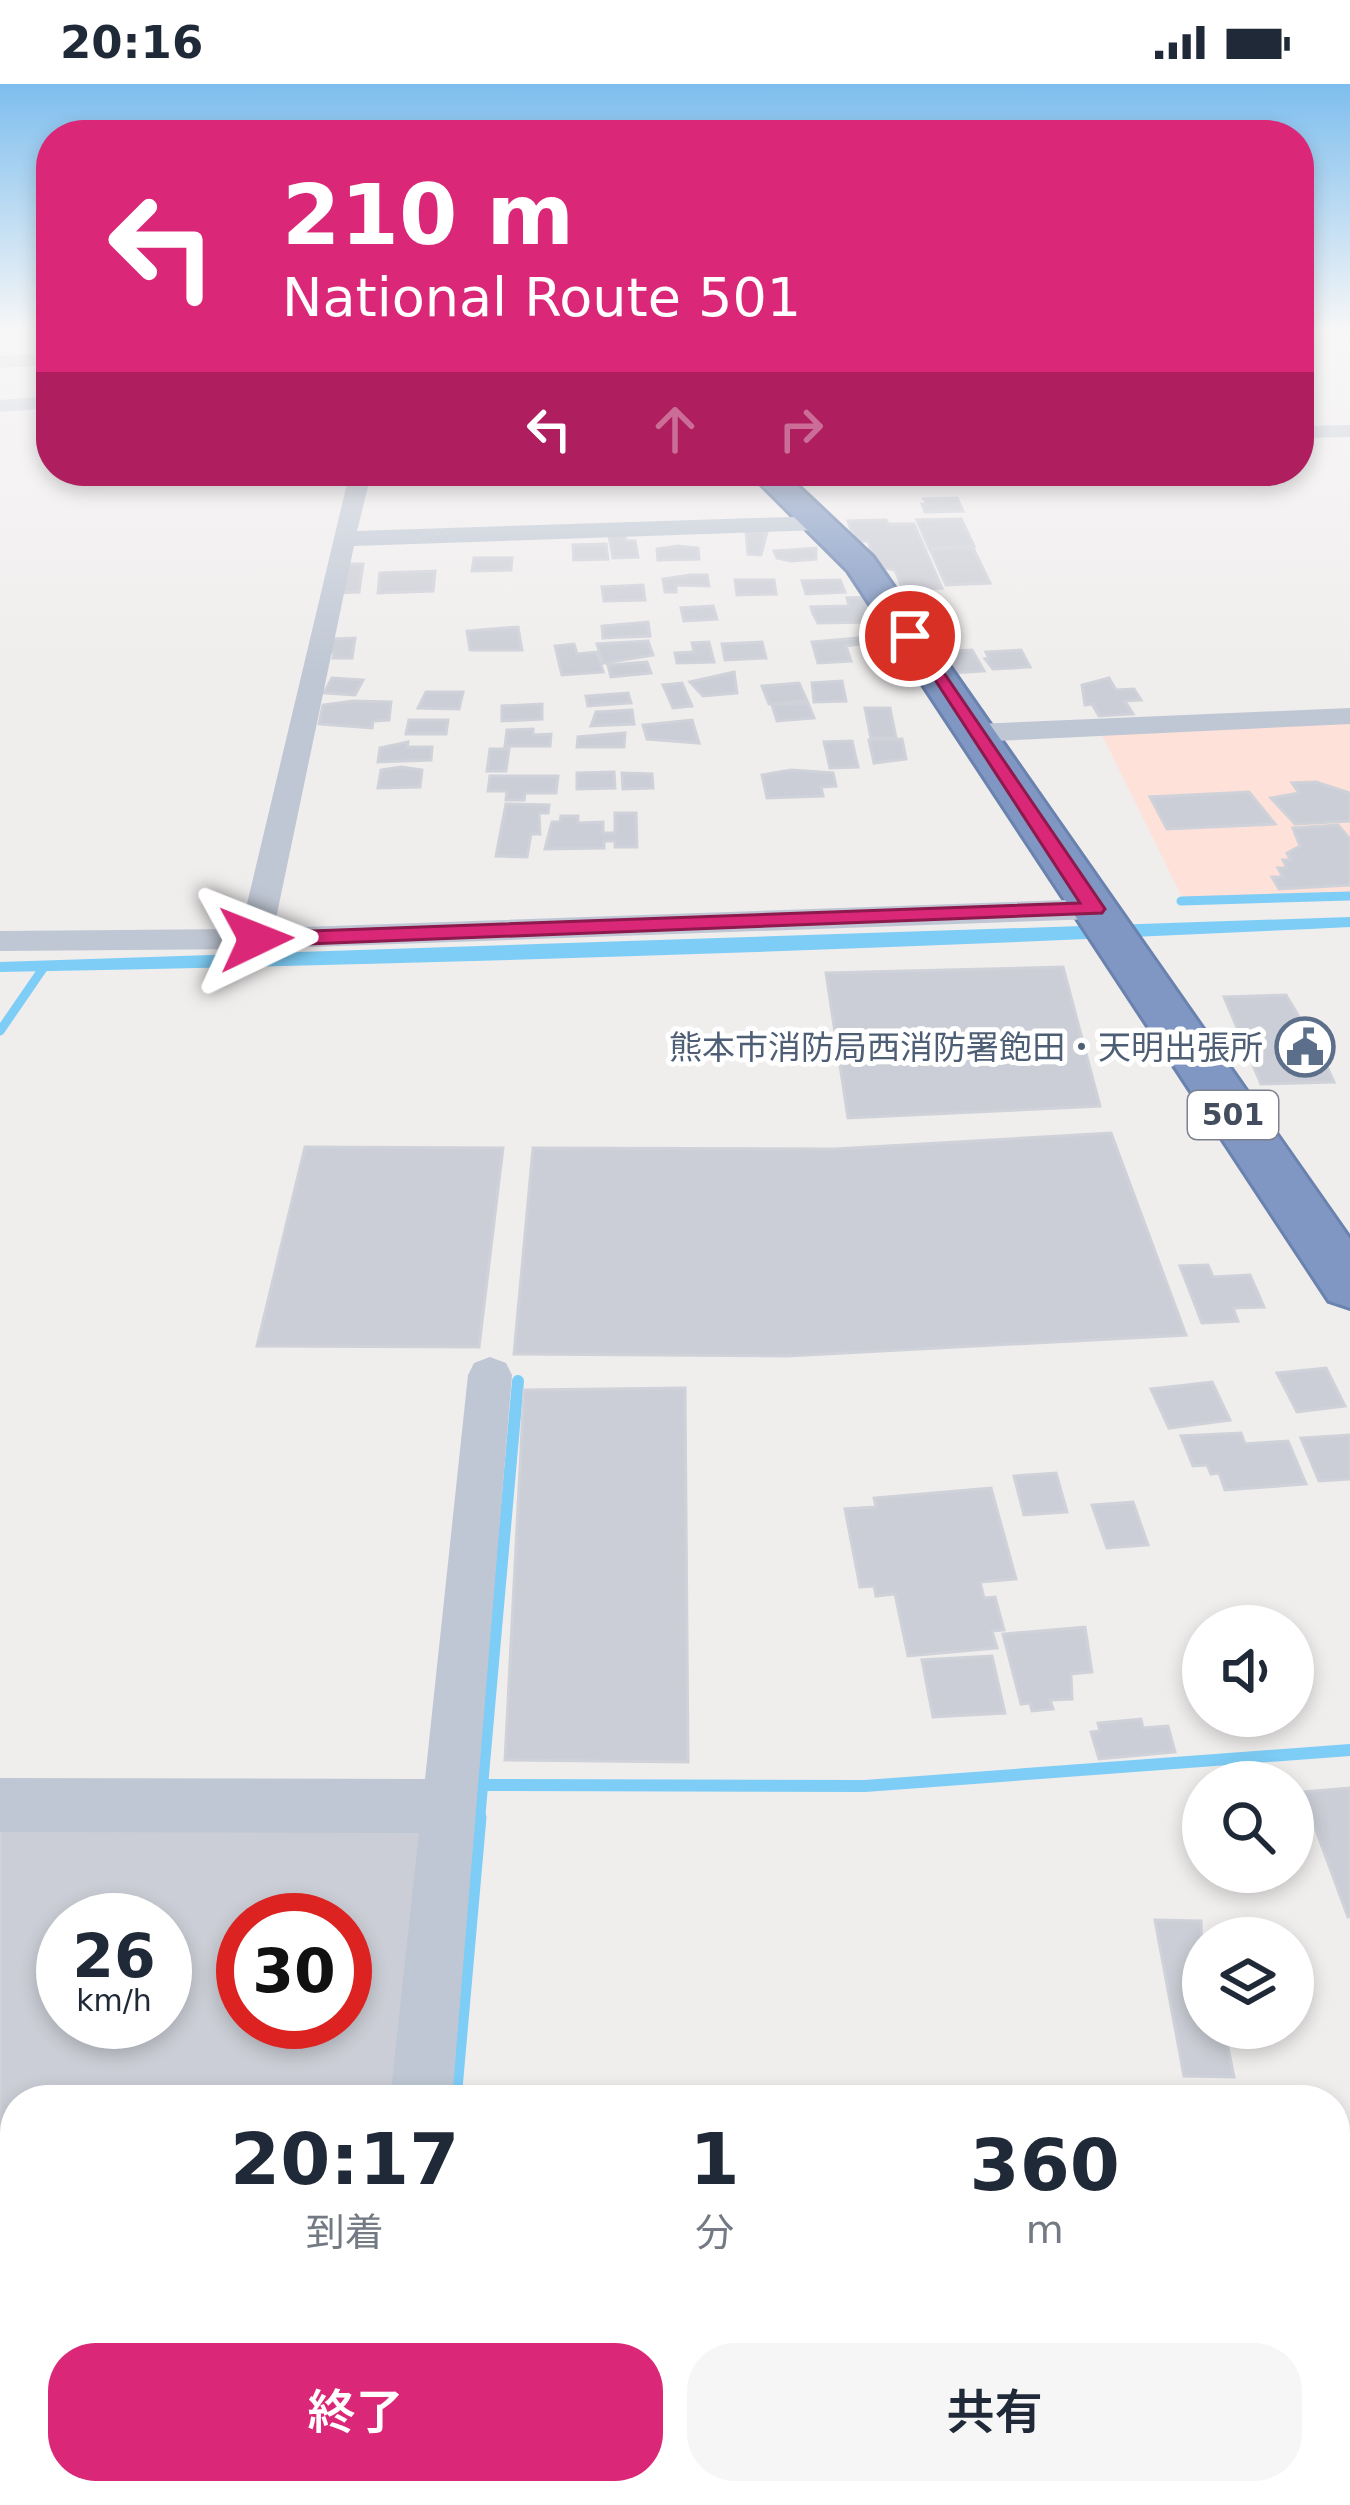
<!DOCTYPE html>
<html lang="ja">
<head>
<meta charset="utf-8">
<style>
  body { margin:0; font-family:"DejaVu Sans","Noto Sans JP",sans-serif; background:#f6f6f7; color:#1f2937; height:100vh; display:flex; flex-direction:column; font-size:45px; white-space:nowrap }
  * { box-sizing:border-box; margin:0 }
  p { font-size:39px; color:#747a83 }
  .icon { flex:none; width:66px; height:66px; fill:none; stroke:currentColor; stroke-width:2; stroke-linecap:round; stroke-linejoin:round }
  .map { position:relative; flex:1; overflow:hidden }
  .sheet { position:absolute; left:0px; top:2001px; width:1350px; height:420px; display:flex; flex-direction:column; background:#fff; border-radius:48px 48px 0 0; box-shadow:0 6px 18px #0003 }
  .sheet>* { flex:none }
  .banner { position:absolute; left:36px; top:36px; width:1278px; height:366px; border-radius:48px; box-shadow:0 6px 18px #0003; background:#db2777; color:#fff; overflow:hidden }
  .tools { position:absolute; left:1182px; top:1521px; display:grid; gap:24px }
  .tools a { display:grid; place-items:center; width:132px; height:132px; border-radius:50%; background:#fff; box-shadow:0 6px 18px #0003; font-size:60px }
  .speed { position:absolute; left:36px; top:1809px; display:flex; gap:24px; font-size:60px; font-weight:700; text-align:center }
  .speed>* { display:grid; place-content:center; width:156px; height:156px; border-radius:50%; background:#fff; box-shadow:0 6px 18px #0003; line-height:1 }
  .speed small { font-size:30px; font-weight:400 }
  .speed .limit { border:18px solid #d22; background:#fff; color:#111 }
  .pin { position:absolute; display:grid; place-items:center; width:102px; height:102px; color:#fff; margin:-51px; border:6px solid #fff; border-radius:50%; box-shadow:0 3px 12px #0007 }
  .me { position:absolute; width:132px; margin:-66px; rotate:88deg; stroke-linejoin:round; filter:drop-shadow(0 0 9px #0008) }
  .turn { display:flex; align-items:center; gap:42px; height:252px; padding:0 48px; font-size:54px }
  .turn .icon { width:156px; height:156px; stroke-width:2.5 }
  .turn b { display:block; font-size:84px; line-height:102px }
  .lanes { display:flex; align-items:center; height:114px; padding:0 48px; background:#0003; justify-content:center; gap:60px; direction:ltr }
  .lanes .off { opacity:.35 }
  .eta { display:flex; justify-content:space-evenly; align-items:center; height:204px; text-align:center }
  .eta b { font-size:72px; font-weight:600; line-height:84px }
  .action { display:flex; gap:24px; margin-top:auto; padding:24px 48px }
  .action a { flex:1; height:138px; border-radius:48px; background:#db2777; color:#fff; font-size:48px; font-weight:600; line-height:138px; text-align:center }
  .action a+a { background:#f6f6f7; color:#1f2937 }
  .status { display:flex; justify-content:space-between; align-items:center; height:84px; padding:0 60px; background:#fff; direction:ltr }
  .status svg { height:33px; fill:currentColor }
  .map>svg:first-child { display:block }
</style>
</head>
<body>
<div class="status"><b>20:16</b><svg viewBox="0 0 49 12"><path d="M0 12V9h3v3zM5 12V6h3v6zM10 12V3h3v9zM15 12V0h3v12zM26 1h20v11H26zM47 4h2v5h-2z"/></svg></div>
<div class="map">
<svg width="1350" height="2421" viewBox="0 0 1350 2421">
  <rect width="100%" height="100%" fill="#f0eded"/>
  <path fill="#fee1d9" d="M 1350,636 L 1350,808 L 1184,817 L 1100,647 Z"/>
  <path fill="#7dcdf6" d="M 1350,833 L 1350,843 C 900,865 450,880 0,888 L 0,878 Z"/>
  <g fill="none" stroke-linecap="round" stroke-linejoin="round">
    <path stroke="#7dcdf6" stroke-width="9" d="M 1181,817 L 1350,812
      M 0,947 L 44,883"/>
    <path stroke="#7dcdf6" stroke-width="12" d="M 467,1701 L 865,1702 L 1350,1666
      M 479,1736 L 518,1297"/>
    <path stroke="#7dcdf6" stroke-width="15" d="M 454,2016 L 479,1733
      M 1335,2147 L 1350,2147"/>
  </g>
  <path fill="#cbced6" stroke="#d0d2da" stroke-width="3" fill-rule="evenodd" d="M 957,414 L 963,427 L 925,428 L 922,420 L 927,420 L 924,415 Z
    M 961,435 L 974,462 L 929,464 L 917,436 Z
    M 886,436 L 888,440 L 914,440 L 942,504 L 903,506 L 895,486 L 877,482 L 868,457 L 855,457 L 848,437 Z
    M 746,448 L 767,448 L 761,471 L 748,470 Z
    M 625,451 L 626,457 L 635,457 L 638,473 L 613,474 L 609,452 Z
    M 606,460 L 608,475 L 574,476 L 573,461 Z
    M 678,462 L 698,464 L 699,475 L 658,476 L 657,465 Z
    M 816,464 L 816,475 L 791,477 L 777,474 L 774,467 Z
    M 973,464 L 990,499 L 946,501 L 930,465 Z
    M 474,474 L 512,474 L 511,486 L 472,487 Z
    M 345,480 L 363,480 L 359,508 L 340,509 Z
    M 435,487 L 433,507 L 378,509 L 380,489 Z
    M 691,491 L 707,491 L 709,502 L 676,501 L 676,508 L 665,508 L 663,495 Z
    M 735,496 L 774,496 L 776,510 L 737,511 Z
    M 840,496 L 845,508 L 806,510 L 802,497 Z
    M 643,501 L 645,516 L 604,517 L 602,503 Z
    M 867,513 L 874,538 L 818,539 L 813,530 L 811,523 L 849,522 L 847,514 Z
    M 713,522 L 717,535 L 684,537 L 681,524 Z
    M 648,538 L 650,552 L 603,554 L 602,542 Z
    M 886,540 L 896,555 L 846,562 L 851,577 L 818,579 L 812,558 L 869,553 L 867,542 Z
    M 518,543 L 522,566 L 470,566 L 467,547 Z
    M 355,554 L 352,574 L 333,574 L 334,569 L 328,569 L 331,555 Z
    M 648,557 L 653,571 L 603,579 L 597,560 Z
    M 709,558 L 714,578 L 677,579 L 675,569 L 694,568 L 692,559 Z
    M 762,558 L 766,574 L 725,576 L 722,560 Z
    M 574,560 L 577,570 L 597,568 L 603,588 L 562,591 L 555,562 Z
    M 972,566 L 984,587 L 954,589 L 939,568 Z
    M 1021,566 L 1030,583 L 993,585 L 985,575 L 989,574 L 986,568 Z
    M 647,578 L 651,589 L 611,593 L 608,581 Z
    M 734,588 L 737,609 L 703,612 L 690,598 Z
    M 332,594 L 363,596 L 355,611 L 324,609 Z
    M 1109,594 L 1116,606 L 1134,605 L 1141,616 L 1125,617 L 1133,630 L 1099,632 L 1092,620 L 1085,621 L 1082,601 Z
    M 842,597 L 846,617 L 814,618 L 812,599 Z
    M 682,599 L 692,622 L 673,624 L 663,601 Z
    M 799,599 L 807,617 L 769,620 L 762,602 Z
    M 426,608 L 463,608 L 459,625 L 418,624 Z
    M 628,609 L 631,619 L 588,622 L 586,612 Z
    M 353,617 L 391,618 L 389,636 L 373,637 L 372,644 L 319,640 L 323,621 Z
    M 808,619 L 814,634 L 777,637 L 772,621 Z
    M 542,620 L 542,635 L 502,637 L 502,622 Z
    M 865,624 L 890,624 L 896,654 L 871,654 Z
    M 632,626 L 634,640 L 591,642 L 596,628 Z
    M 409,636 L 448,636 L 446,650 L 406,650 Z
    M 692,636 L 699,659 L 647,655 L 643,641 Z
    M 533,645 L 533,651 L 551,650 L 550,662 L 505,662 L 507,646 Z
    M 625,649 L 624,663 L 577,663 L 578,653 Z
    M 902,655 L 906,675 L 874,679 L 869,656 Z
    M 852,657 L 858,683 L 830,684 L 824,658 Z
    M 408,658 L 407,663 L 432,663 L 431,676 L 378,678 L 380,664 Z
    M 490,665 L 509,665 L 506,687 L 487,687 Z
    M 401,683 L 422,686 L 420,703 L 378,704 L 381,686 Z
    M 791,686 L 833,689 L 836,702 L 821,703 L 823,712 L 767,714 L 762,691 Z
    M 614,688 L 615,704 L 577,705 L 577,689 Z
    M 622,689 L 652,690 L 653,704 L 623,705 Z
    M 490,692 L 558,692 L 556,709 L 525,709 L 524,716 L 506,716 L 507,707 L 488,707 Z
    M 1316,698 L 1350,709 L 1350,737 L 1295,740 L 1271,714 L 1299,709 L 1292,699 Z
    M 1249,708 L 1275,740 L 1167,745 L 1150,713 Z
    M 506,720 L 549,721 L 548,729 L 539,729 L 540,750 L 531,750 L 527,773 L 496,772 Z
    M 615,729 L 636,729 L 637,763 L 615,763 L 615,757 L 604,757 L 604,764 L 545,765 L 552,738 L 560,738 L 561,732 L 578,732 L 578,739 L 603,738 L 603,749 L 615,749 Z
    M 1338,741 L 1350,755 L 1350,801 L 1279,805 L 1272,793 L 1283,793 L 1278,784 L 1287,784 L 1283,776 L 1291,776 L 1287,769 L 1300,762 L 1293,744 Z
    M 1063,883 L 1100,1022 L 848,1034 L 826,889 Z
    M 1286,911 L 1314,958 L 1308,959 L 1316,976 L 1324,976 L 1334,998 L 1261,1000 L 1224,913 Z
    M 1111,1049 L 1186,1251 L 787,1272 L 514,1270 L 533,1064 L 835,1065 Z
    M 305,1063 L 503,1064 L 479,1263 L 257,1262 Z
    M 1208,1181 L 1213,1193 L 1250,1191 L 1264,1223 L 1233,1224 L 1238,1237 L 1202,1239 L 1180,1182 Z
    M 1326,1284 L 1345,1322 L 1297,1328 L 1277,1289 Z
    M 1212,1298 L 1230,1336 L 1169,1344 L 1151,1305 Z
    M 685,1304 L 688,1678 L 505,1676 L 524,1306 Z
    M 1241,1349 L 1245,1360 L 1288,1357 L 1306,1400 L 1225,1406 L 1219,1389 L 1211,1390 L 1207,1381 L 1193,1382 L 1181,1352 Z
    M 1350,1351 L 1350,1395 L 1319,1397 L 1301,1354 Z
    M 1056,1389 L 1067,1428 L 1024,1431 L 1014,1392 Z
    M 991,1404 L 1016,1495 L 980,1498 L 984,1514 L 995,1513 L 1004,1546 L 992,1547 L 997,1564 L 908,1572 L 895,1510 L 876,1512 L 874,1502 L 860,1503 L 845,1425 L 876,1423 L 874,1414 Z
    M 1133,1418 L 1148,1461 L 1107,1464 L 1092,1421 Z
    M 1085,1543 L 1092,1588 L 1071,1590 L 1072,1615 L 1050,1616 L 1053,1625 L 1032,1627 L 1030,1619 L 1021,1620 L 1003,1550 Z
    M 992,1572 L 1005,1629 L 933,1633 L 922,1576 Z
    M 1141,1635 L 1143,1644 L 1168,1642 L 1175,1668 L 1099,1675 L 1091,1648 L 1100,1647 L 1098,1639 Z
    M 1350,1704 L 1350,1832 L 1348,1833 L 1302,1708 Z
    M 0,1730 L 428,1734 L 395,2016 L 15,2016 L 15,2112 L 0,2111 ZM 63,1836 L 165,1836 L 165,1938 L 63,1938 ZM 243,1836 L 345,1836 L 345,1938 L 243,1938 Z
    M 1155,1836 L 1201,1837 L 1203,1944 L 1224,1944 L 1234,1993 L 1184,1992 Z
    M 1335,2252 L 1349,2315 L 1335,2314 Z
    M 1335,2378 L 1350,2379 L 1350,2421 L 1332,2421 Z
    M 772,2406 L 818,2411 L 818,2421 L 772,2421 Z
    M 927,2406 L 1010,2406 L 1012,2421 L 929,2421 Z
    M 1241,2406 L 1285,2406 L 1287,2421 L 1242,2418 Z"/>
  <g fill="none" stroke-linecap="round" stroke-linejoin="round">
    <g stroke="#6a82ae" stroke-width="6">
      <path id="highway" d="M 748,387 L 782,387 L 873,473 L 1350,1155 L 1350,1224 L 1329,1217 L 848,487 Z"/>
    </g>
    <path fill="#bfc7d4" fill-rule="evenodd" d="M 51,269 L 51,281 L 0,284 L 0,272 Z
      M 51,312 L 51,324 L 0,328 L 0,316 Z
      M 1350,341 L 1350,353 L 1299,354 L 1299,342 Z
      M 350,387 L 372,387 L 357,447 L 821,432 L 833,439 L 821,446 L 354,462 L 274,844 L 1095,815 L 1111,825 L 1095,835 L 255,865 L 0,867 L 0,847 L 241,845 Z
      M 1350,624 L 1350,640 L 975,658 L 961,649 L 975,640 Z
      M 490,1273 L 506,1279 L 512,1291 L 452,2016 L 390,2016 L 419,1749 L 0,1748 L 0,1694 L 425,1695 L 468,1291 L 474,1279 Z
      M 350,2406 L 420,2406 L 419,2421 L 349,2421 Z"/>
    <use href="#highway" fill="#7f97c2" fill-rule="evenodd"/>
  </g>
  <linearGradient id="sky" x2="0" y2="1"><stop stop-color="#7dbeee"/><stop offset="0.42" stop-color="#f8f7f7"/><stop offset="1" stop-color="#f8f7f7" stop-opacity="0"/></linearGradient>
  <rect width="1350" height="588" fill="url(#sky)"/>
  <path fill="#db2777" stroke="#8e194d" stroke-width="3" d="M 904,548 L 916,548 L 1105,825 L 1102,829 L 256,862 L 245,855 L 256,849 L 1080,819 Z"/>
  <defs>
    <g id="civic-ring" transform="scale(3)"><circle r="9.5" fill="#fff" stroke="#5c6f8a" stroke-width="1.5"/><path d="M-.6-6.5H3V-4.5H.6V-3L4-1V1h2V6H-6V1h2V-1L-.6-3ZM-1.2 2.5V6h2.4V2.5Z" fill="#5c6f8a"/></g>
  </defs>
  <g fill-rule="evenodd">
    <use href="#civic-ring" x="1305" y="963"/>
  </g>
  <g text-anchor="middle" stroke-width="10" stroke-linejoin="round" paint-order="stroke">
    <rect fill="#fff" stroke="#7b828e" stroke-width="3" x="1188" y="1007" width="90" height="48" rx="9"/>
    <g font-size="30" font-weight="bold" fill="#434d5d">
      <text x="1233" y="1041">501</text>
    </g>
    <g font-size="33" fill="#4e5e75" stroke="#fff" text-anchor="end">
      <text x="1263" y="975">熊本市消防局西消防署飽田・天明出張所</text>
    </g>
  </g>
</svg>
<div class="tools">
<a><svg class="icon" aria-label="sound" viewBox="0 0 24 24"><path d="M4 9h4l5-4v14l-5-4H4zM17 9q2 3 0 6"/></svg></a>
<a><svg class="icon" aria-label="search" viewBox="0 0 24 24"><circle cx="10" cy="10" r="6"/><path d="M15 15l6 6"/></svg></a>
<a><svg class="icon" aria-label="layers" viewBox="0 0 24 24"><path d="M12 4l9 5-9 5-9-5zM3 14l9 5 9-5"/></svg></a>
</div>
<div class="speed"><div>26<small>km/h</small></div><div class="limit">30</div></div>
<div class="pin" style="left:910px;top:552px;background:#d93025"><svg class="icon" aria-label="arrive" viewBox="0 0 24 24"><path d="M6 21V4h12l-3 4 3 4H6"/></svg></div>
<svg class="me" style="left:256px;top:855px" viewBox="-20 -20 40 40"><path d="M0-17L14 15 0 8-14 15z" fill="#db2777" stroke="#fff" stroke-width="4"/></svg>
<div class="banner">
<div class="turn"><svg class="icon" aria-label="left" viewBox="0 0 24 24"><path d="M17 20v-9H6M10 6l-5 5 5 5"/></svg><div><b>210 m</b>National Route 501</div></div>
<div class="lanes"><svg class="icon" aria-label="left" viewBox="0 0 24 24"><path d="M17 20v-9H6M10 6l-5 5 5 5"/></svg><svg class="icon off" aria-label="ahead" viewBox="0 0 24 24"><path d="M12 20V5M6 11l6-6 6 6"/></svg><svg class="icon off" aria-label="right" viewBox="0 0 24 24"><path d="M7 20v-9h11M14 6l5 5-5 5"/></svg></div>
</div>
<section class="sheet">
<div class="eta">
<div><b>20:17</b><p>到着</p></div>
<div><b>1</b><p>分</p></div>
<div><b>360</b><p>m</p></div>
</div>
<div class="action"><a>終了</a><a>共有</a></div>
</section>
</div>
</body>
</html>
